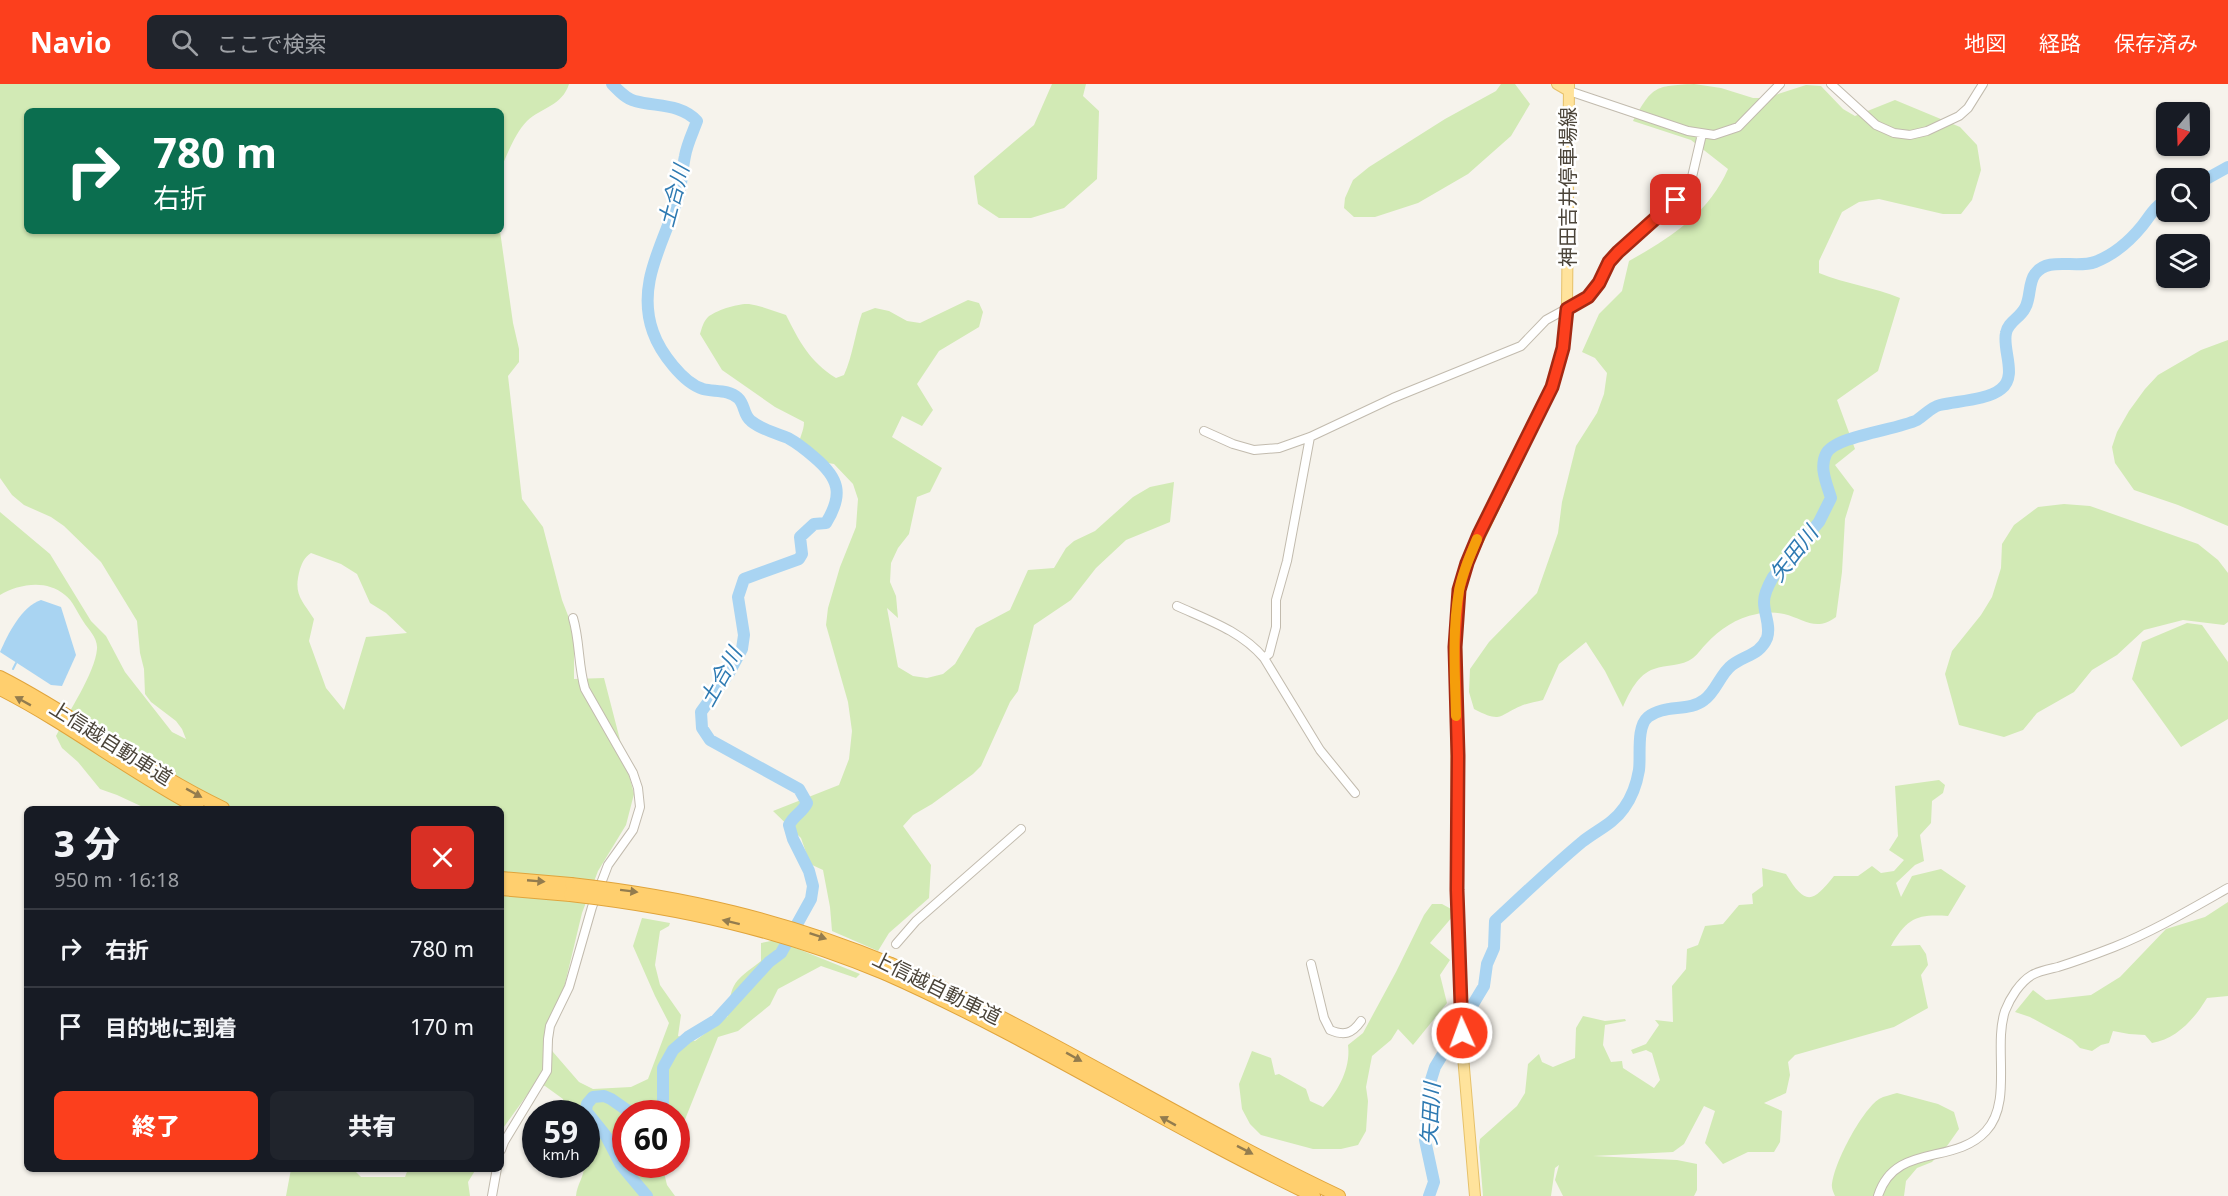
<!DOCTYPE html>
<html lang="ja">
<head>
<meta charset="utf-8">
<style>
  body { margin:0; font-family:"Noto Sans","Noto Sans JP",sans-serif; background:#20242c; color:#f1f3f6; height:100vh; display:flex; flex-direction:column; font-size:22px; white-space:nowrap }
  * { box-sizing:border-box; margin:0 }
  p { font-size:20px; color:#9ea1a6 }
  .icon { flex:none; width:33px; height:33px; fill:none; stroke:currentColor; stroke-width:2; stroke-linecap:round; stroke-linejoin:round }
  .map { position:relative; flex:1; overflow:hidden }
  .side { position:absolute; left:24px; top:722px; width:480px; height:366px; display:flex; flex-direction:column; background:#171b24; border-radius:9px; box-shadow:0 2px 4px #0004 }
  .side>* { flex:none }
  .top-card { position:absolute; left:24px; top:24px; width:480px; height:126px; border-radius:9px; box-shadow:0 2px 4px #0004; background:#0b6e4f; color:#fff; overflow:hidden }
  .needle { width:39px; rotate:199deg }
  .buttons { position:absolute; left:2156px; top:18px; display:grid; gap:12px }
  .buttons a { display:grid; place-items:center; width:54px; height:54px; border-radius:9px; background:#171b24; box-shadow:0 2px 4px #0004; font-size:30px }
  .speed { position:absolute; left:522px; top:1016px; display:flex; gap:12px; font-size:30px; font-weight:700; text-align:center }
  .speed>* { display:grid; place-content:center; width:78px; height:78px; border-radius:50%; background:#171b24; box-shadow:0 2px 4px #0004; line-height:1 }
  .speed small { font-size:15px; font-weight:400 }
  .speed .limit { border:9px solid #d22; background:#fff; color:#111 }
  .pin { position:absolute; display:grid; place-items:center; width:51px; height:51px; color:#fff; margin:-26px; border-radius:12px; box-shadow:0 3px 9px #0006 }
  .me { position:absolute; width:66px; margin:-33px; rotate:358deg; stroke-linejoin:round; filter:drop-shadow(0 0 4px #0008) }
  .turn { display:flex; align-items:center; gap:21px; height:126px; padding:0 30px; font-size:27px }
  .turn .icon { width:78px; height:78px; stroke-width:2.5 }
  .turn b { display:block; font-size:42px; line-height:51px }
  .round { display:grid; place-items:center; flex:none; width:63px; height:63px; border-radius:9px; background:#20242c }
  .headline { display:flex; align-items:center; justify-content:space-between; height:102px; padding:0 30px }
  h1 { font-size:36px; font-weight:800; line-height:45px }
  .action { display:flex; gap:12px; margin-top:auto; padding:12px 30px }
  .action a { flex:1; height:69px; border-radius:9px; background:#fc3f1d; color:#fff; font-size:24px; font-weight:800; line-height:69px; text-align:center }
  .action a+a { background:#20242c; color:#f1f3f6 }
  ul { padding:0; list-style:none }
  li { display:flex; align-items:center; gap:18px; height:78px; padding:0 30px; border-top:2px solid #363941 }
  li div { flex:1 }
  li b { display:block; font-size:22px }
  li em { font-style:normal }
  header { display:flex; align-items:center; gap:36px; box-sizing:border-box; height:84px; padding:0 30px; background:#fc3f1d; color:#fff }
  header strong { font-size:28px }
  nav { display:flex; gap:33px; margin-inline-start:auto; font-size:21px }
  .search { width:420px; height:54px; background:#20242c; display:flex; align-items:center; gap:15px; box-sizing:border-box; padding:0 21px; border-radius:9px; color:#9ea1a6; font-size:22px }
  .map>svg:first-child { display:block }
</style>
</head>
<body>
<header>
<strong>Navio</strong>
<div class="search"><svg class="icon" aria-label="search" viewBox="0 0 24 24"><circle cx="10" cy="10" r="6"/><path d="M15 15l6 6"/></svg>ここで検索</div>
<nav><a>地図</a><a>経路</a><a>保存済み</a></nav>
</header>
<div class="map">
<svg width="2228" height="1112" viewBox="0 0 2228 1112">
  <rect width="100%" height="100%" fill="#f6f3ec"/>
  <path fill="#d2eab5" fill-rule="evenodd" d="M 0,0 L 569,0 C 562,22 542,23 527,37 C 515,49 508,69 501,84 L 501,27 L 27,27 L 27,147 L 500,147 L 513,239 L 519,265 L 519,278 L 508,292 L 522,415 L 543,443 L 562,516 L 574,547 L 574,595 L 604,594 L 634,710 L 626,741 L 598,787 L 582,829 L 563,908 L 544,952 L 553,968 L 579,998 L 593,1005 L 631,1003 L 648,995 L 669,939 L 655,912 L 633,862 L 642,834 L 670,839 L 669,842 L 660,847 L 655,881 L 660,901 L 681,931 L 678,952 L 695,957 L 728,932 C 731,897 734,898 761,877 L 761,859 L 776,856 L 860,890 L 856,894 L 821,882 L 778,905 L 770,921 L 738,947 L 718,953 L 684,1038 L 677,1042 L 676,1029 L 626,1029 L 626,1080 L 662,1080 L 667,1101 L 675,1112 L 576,1112 C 577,1100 585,1092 584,1080 L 586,1080 L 586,1029 L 565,1029 L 563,1015 L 545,1002 L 535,1000 L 501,1047 L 501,724 L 145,724 L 117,711 L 100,705 L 78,678 L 62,664 L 56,652 C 68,629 95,589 97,565 C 98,554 88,545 83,537 C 77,528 73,517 65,511 C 46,495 19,500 0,511 L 0,428 L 50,470 L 91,537 L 106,552 L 125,588 L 172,648 L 186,655 L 182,645 L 176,637 L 151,618 L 145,610 L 144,585 L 140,569 L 137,537 L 101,478 L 64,442 L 51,433 L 24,421 L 12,411 L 0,394 ZM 311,469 L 341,480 L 357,490 L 370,519 L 386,529 L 407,549 L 366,553 L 344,626 L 326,604 L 309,557 L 314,535 C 301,515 293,510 300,485 C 303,477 304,474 311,469 Z
    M 1052,0 L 1086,0 L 1083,12 L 1099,27 L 1097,95 L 1064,124 L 1031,134 L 999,134 L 978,120 L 974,92 L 1034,41 Z
    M 1501,0 L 1515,0 L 1530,20 L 1511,52 L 1468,90 L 1418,119 L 1375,133 L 1354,133 L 1344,124 L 1345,114 L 1353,96 L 1369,83 L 1445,35 L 1496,7 Z
    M 1694,0 L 1721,4 L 1753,14 L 1766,14 L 1806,1 L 1821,2 L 1843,25 L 1855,32 L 1895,16 L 1960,43 L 1977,61 L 1981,86 L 1972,116 L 1961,130 L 1943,130 L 1879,115 L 1859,118 L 1842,128 L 1819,177 L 1819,189 C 1845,200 1874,203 1900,214 L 1878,287 L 1837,316 L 1855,365 L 1835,381 L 1854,406 L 1845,435 L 1842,488 L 1836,533 C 1816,548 1804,535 1784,530 C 1777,528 1764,528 1757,530 C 1736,534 1720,545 1706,560 C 1702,564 1698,570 1693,574 C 1682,583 1666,580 1654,585 C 1638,590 1629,609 1623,623 L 1605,587 L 1586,558 L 1559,580 L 1543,616 C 1536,618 1529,619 1523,621 C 1498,631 1503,640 1474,625 L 1469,608 L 1470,585 L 1489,558 L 1537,509 L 1558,449 L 1562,418 L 1576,362 L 1597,329 L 1604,310 L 1607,289 L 1595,274 L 1582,268 L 1599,230 L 1622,207 L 1629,177 C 1670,154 1709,129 1728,85 L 1691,56 L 1633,37 C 1653,2 1654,2 1694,0 Z
    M 968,216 L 979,219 L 983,228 L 979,243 L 939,267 L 917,300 L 933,326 L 922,342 L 902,332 L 892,353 L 942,384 L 930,408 L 917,413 L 909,450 L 898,464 L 891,479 L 890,498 L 896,512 L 898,534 L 887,524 L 898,583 L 913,592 L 927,594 L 943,590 L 955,580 L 976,544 L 1010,526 L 1028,486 L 1054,484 L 1066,464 L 1074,457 L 1095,447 L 1133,413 L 1150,403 L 1174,398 L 1170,438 L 1126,456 L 1096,484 L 1071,516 L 1034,541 L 1018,607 L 1010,618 L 981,682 L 973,690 L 932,720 L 913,731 L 903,742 L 931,781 L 929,814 L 889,849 L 878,867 L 832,847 L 830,823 L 823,786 L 810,780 L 801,754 L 773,727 L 839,701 L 849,675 L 852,647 L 848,618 L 826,541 L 828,524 L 840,483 L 856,443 L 858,415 L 853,400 L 834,380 L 810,376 L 799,367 C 797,356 804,349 804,338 L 775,323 L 722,286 L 700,250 C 702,244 703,238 708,233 C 716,226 739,219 749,220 C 762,222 774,227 786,231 C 799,257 810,278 836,294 L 844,291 C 853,271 855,249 862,229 L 875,224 L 889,227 L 907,237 L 920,239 Z
    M 2228,256 L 2228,442 L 2178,421 L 2134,406 L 2115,379 L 2112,363 L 2117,348 L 2129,327 L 2145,305 L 2158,291 L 2201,266 Z
    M 2064,420 L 2090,422 L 2198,460 L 2218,476 L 2228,489 L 2228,538 L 2224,541 L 2183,536 L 2144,546 L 2117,571 L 2092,586 L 2074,608 L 2037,629 L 2023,646 L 2004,653 L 1959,641 L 1945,590 L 1952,567 L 1981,531 L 1992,513 L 2001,484 L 2002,460 L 2014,441 L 2038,423 Z
    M 2187,539 L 2202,541 L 2228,578 L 2228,635 L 2181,663 L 2132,595 L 2142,558 Z
    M 1939,696 L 1945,701 L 1943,709 L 1932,717 L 1931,739 L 1920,751 L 1924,777 L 1915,781 L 1896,799 L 1901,813 L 1912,792 L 1941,785 L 1966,802 L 1948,832 C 1917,830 1907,834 1891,862 L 1920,861 L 1926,870 L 1928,881 L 1921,891 L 1928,924 L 1894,943 L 1795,971 L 1788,978 L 1790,991 L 1786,1009 L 1764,1019 L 1782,1027 L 1780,1058 L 1774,1068 L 1748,1068 L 1723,1080 L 1705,1059 L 1715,1027 L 1704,1022 L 1684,1060 L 1673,1068 L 1593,1072 L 1677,1076 L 1697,1080 L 1697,1106 L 1694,1112 L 1563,1112 L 1555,1096 L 1559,1081 L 1555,1084 L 1551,1112 L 1483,1112 L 1479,1063 L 1480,1055 L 1517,1022 L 1525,1009 L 1528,980 L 1539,970 L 1542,978 L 1553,983 L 1575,974 L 1576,944 L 1583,932 L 1605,937 L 1625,935 L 1626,937 L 1605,941 L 1603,961 L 1611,978 L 1622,977 L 1623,984 L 1654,1004 L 1660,996 L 1652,969 L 1646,966 L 1633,970 L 1631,966 L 1646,960 L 1659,941 L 1655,936 L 1673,938 L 1672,902 L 1686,885 L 1687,865 L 1698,861 L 1705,842 L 1723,840 L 1739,821 L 1753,820 L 1752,810 L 1763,802 L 1762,784 L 1786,790 C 1806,823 1813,818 1834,792 L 1858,792 L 1872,782 L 1881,789 L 1894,787 L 1904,776 L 1889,766 L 1898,752 L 1895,702 Z
    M 2228,818 L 2228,912 L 2207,914 C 2195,934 2177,955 2152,959 L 2145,951 L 2129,950 L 2113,947 L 2109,959 L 2101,961 L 2092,967 L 2080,964 L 2072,956 L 2030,933 L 2015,928 L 2033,906 L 2046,916 L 2091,911 L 2120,893 L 2166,845 L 2205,833 Z
    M 1432,820 L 1442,820 L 1453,826 L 1453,832 L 1430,859 L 1450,876 L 1440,891 L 1447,919 L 1413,961 L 1398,945 L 1391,956 L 1372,972 L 1366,1003 L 1368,1017 L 1366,1047 L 1358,1061 L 1341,1065 L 1313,1065 L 1261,1051 L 1250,1040 L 1242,1025 L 1239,1000 L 1252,967 L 1271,974 L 1275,991 L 1279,990 L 1306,1005 L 1310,1017 L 1323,1023 C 1338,1008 1351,984 1348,961 L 1363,949 L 1396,888 L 1424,831 Z
    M 1897,1009 L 1938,1020 L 1954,1028 L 1959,1045 L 1947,1062 L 1932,1078 L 1917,1084 L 1906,1097 L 1904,1112 L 1835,1112 C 1834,1110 1832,1105 1832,1103 C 1832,1082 1862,1026 1879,1015 C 1884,1012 1891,1011 1897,1009 Z
    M 291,1085 L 353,1085 L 361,1093 L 405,1093 L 408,1085 L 476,1085 L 468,1098 L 470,1112 L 286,1112 Z"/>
  <path fill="#a9d4f2" d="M 41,516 L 61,523 L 76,571 L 62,602 L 51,601 L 0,568 C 8,550 21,523 41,516 Z"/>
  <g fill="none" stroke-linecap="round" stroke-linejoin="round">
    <path stroke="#a9d4f2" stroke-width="2" d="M 13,585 L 16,579"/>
    <path stroke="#a9d4f2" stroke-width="12" d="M 612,0 C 618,6 626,15 635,17 C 656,23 680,19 697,37 C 693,48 687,60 685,72 C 682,86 682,102 677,117 C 663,160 636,201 653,248 C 660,268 683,299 703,305 C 714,308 728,305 738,314 C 745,320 743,331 751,337 C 762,346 776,349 788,354 C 797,359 806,366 814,373 C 839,394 844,410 826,439 L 814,440 L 800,453 L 802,470 L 799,475 L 744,495 L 738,513 L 744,551 L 742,565 L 729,589 L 701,628 L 702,644 L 710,656 L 799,705 L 807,719 C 802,729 794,731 789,741 L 793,755 L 809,787 L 813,802 L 811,815 L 781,869 L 769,878 L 716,936 L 688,953 L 673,966 L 663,984 L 663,1021 L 660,1029
      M 2199,99 L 2228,83
      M 631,1029 L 611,1015 L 604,1012 L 593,1013 L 587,1020 L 586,1027 L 606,1052 L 621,1081 L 647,1112
      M 1429,1112 L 1434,1098 L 1425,1056 L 1430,999 L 1435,983 L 1484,902 L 1487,880 L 1494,864 L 1495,837 C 1524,810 1552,783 1582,758 C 1597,746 1613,740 1624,724 C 1632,713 1637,698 1639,686 C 1641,672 1636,643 1648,633 C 1664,620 1689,628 1704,616 C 1716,608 1720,590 1732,581 C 1745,571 1760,571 1767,554 C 1771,542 1764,530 1764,518 C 1764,509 1769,500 1773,493 L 1819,438 L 1831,414 C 1827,400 1819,384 1826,370 C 1834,352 1897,346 1917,336 C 1925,331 1931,323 1940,321 C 1957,317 1988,316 2001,305 C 2018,292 2002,266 2006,249 C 2008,238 2020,234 2025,224 C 2031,214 2028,199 2035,190 C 2048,172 2076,185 2095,178 C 2113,171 2129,158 2142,142 C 2150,132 2154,123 2166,116"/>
    <g stroke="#c2bbae" stroke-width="10">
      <path id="tertiary" d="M 1831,0 L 1876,41 L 1894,49 L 1910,51 L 1927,47 L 1959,32 L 1968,24 L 1983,0
        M 1569,7 L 1688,47 L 1714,51 L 1738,43 L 1780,0
        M 1204,347 L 1233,360 L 1254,366 L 1279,364 L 1310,353 L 1393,314 L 1521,262 L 1546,236 L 1588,213 L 1599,199 L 1609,178 L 1618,168 L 1686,106 L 1692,93 L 1702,50
        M 1177,522 C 1208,536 1241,547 1264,574 L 1320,666 L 1355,709
        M 1264,574 L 1269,570 L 1276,543 L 1276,516 L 1287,477 L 1310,353
        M 896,860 L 916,837 L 1021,745
        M 1311,880 L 1324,934 L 1330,946 C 1344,952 1352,950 1361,937
        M 501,1066 L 504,1058 L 547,987 L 548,955 L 550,942 L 569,903 L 592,823 L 608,781 L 633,746 L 640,723 L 638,704 L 633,689 L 585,605 C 578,582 580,557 573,534
        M 492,1112 L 497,1084
        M 1878,1112 C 1895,1058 1954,1082 1986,1047 C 2013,1018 1993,963 2005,927 C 2010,914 2020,898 2032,891 C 2039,887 2050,885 2058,883 C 2077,877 2096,870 2114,863 C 2154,847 2191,825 2228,804"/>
    </g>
    <g stroke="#e6c16a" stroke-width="12">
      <path id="primary" d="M 1557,0 L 1569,7
        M 1475,1112 L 1463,972 L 1457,806 L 1456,532 L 1459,506 L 1467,479 L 1552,303 L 1563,264 L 1567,225 L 1569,0"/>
    </g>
    <g stroke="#e0a43c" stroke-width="14">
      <path id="motorway" d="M 0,593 C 77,632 145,687 223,724
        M 0,605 C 69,640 130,688 198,724
        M 501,794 L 571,800
        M 501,805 L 570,811
        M 891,880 C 1044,948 1187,1040 1339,1112
        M 886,890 C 1033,955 1168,1043 1314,1112"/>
    </g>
    <use href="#tertiary" stroke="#fff" stroke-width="8"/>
    <use href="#primary" stroke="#ffe39c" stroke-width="10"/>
    <use href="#motorway" stroke="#ffcf6e" stroke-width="12"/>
    <g stroke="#e0a43c" stroke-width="14" stroke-linecap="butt">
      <path id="motorway-bridge" d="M 571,800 C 685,813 784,836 891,880
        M 570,811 C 683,824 780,846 886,890"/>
    </g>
    <use href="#motorway-bridge" stroke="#ffcf6e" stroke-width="12"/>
  </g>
  <defs><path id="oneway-solid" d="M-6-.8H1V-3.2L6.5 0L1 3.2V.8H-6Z" transform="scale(1.5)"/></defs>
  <g fill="#937c4e">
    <use href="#oneway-solid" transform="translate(23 617) rotate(-151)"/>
    <use href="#oneway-solid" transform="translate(194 709) rotate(29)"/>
    <use href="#oneway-solid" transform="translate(536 797) rotate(5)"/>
    <use href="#oneway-solid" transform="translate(629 807) rotate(7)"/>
    <use href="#oneway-solid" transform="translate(731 838) rotate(-166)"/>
    <use href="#oneway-solid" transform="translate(818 852) rotate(19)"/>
    <use href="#oneway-solid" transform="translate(1074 973) rotate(29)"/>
    <use href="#oneway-solid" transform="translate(1168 1037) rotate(-151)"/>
    <use href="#oneway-solid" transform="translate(1245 1066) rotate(27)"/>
  </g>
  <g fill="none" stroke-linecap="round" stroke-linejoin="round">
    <g stroke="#a42913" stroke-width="15">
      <path id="route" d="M 1462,949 L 1457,806 L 1458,672 L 1455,563 L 1459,506 L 1467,479 L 1479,450 L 1552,303 L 1563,264 L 1567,225 L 1588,213 L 1599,199 L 1609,178 L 1618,168 L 1676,116"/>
    </g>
    <use href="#route" stroke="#fc3f1d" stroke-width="10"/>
    <path stroke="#f59e0b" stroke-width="10" d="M 1456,632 C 1455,591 1452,548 1459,507 C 1462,489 1470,472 1477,455"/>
  </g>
  <g text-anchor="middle" stroke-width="5" stroke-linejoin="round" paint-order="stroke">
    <g font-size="20" fill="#4b4439" stroke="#fff">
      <text transform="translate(1568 103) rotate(-90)" y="7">神田吉井停車場線</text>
      <text transform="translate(111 659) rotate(32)" y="7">上信越自動車道</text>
      <text transform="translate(937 904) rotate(26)" y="7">上信越自動車道</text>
    </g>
    <g font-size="21" font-style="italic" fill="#2e7ab2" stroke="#fff">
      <text transform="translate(674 112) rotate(-75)" y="7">土合川</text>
      <text transform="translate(1794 470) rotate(-52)" y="7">矢田川</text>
      <text transform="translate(721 593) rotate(-61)" y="7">土合川</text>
      <text transform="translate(1431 1030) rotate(-87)" y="7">矢田川</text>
    </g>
  </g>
</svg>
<div class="buttons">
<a><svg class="needle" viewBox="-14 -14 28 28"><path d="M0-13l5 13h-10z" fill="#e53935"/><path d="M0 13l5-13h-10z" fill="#9ea1a6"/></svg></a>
<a><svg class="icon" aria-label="search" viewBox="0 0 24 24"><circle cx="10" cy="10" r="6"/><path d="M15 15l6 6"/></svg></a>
<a><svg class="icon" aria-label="layers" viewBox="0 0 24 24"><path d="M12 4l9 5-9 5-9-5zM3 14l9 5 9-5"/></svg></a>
</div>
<div class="speed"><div>59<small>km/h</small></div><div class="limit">60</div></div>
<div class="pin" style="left:1676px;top:116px;background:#d93025"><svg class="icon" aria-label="arrive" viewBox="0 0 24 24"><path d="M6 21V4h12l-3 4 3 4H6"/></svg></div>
<svg class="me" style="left:1462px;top:949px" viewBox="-20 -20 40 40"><circle r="17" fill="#fc3f1d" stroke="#fff" stroke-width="3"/><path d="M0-11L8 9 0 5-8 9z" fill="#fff"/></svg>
<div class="top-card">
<div class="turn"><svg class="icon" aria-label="right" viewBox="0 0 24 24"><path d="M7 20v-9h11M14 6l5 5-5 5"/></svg><div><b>780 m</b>右折</div></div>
</div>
<section class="side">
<div class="headline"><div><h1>3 分</h1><p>950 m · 16:18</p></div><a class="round" style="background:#d93025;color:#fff"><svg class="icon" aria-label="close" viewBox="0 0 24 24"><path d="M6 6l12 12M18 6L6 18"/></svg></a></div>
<ul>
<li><svg class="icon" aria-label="right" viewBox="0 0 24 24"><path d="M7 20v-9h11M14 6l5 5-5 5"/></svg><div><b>右折</b></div><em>780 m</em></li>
<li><svg class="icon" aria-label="arrive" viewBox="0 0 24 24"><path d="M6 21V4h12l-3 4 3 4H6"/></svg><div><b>目的地に到着</b></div><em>170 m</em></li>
</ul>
<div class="action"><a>終了</a><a>共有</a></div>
</section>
</div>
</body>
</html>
